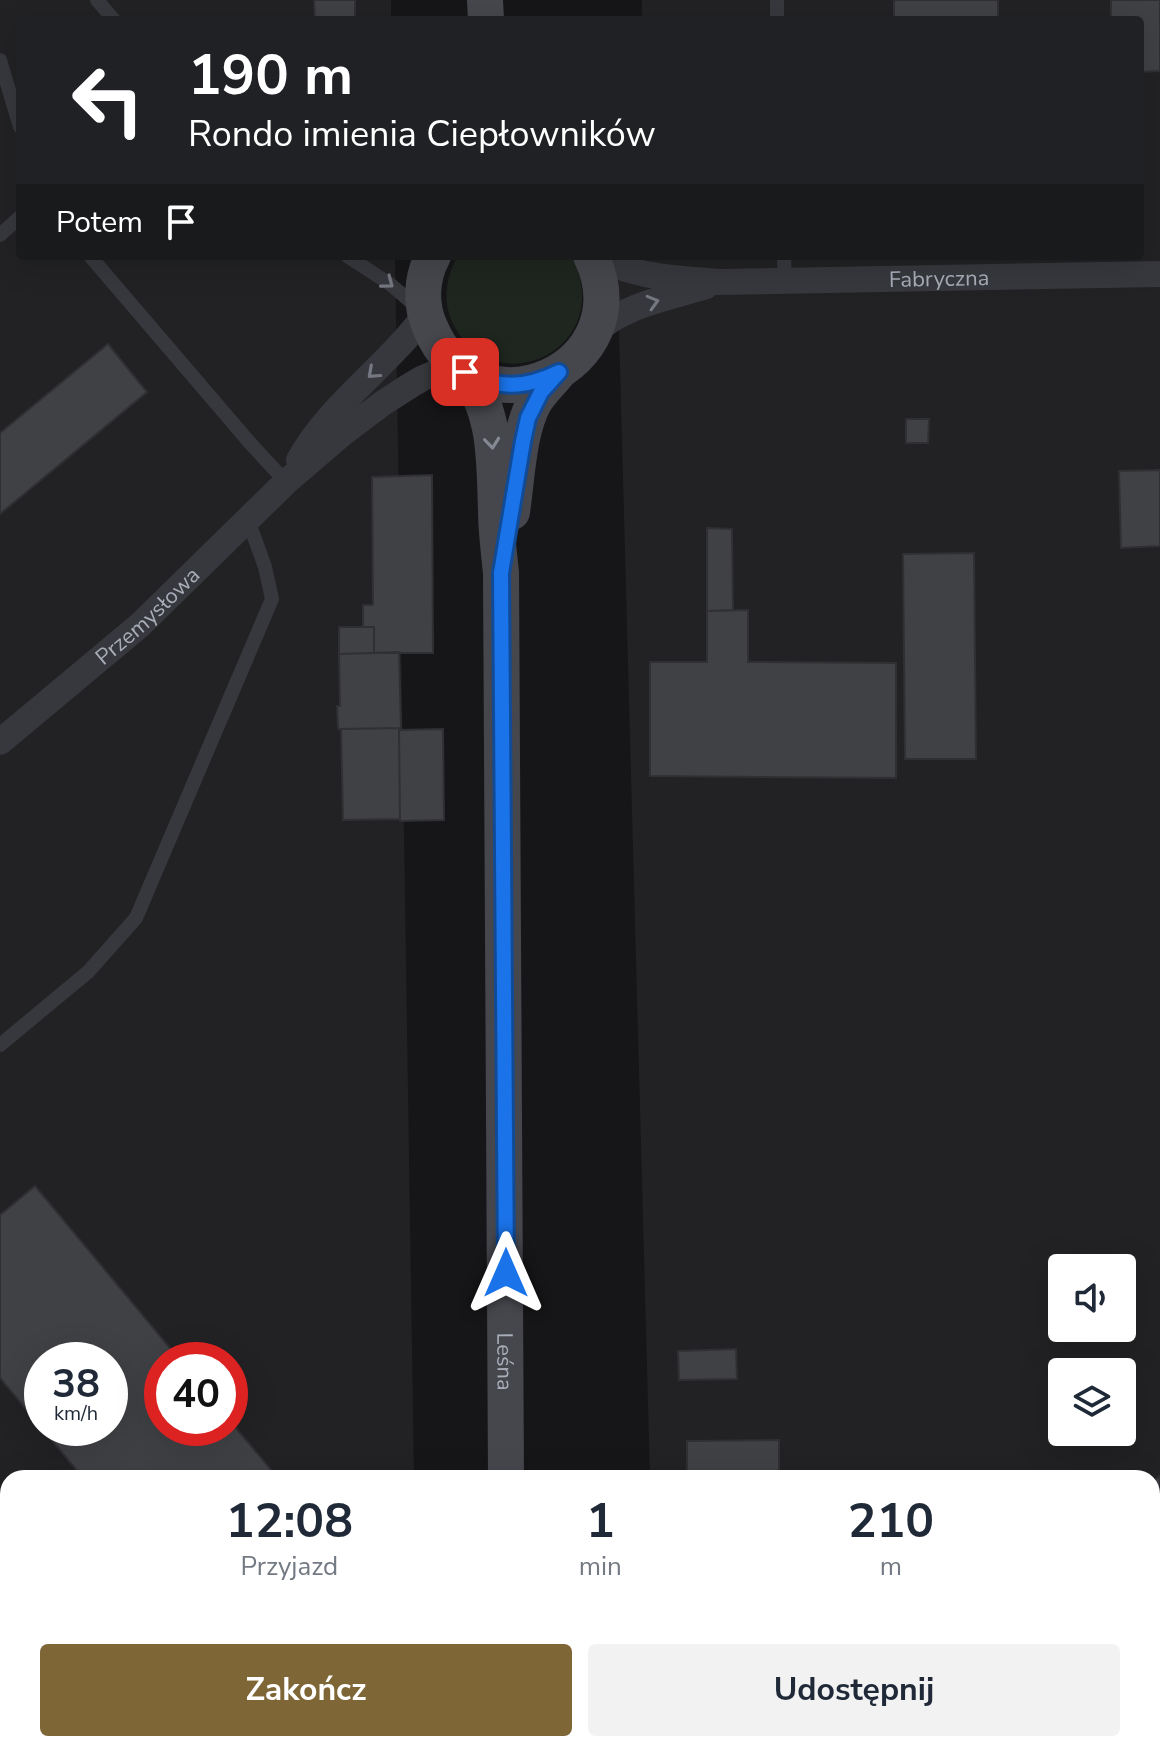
<!DOCTYPE html>
<html lang="pl">
<head>
<meta charset="utf-8">
<style>
  body { margin:0; font-family:"Nunito Sans",sans-serif; background:#f2f2f3; color:#1f2937; height:100vh; display:flex; flex-direction:column; font-size:30px; white-space:nowrap }
  * { box-sizing:border-box; margin:0 }
  p { font-size:26px; color:#747a83 }
  .icon { flex:none; width:44px; height:44px; fill:none; stroke:currentColor; stroke-width:2; stroke-linecap:round; stroke-linejoin:round }
  .map { position:relative; flex:1; overflow:hidden }
  .sheet { position:absolute; left:0px; top:1470px; width:1160px; height:282px; display:flex; flex-direction:column; background:#fff; border-radius:24px 24px 0 0; box-shadow:0 8px 32px #0002 }
  .sheet>* { flex:none }
  .guide { position:absolute; left:16px; top:16px; width:1128px; height:244px; border-radius:8px; box-shadow:0 8px 32px #0002; background:#202124; color:#fff; overflow:hidden }
  .buttons { position:absolute; left:1048px; top:1254px; display:grid; gap:16px }
  .buttons a { display:grid; place-items:center; width:88px; height:88px; border-radius:8px; background:#fff; box-shadow:0 8px 32px #0002; font-size:40px }
  .speed { position:absolute; left:24px; top:1342px; display:flex; gap:16px; font-size:40px; font-weight:700; text-align:center }
  .speed>* { display:grid; place-content:center; width:104px; height:104px; border-radius:50%; background:#fff; box-shadow:0 8px 32px #0002; line-height:1 }
  .speed small { font-size:20px; font-weight:400 }
  .speed .limit { border:12px solid #d22; background:#fff; color:#111 }
  .pin { position:absolute; display:grid; place-items:center; width:68px; height:68px; color:#fff; margin:-34px; border-radius:16px; box-shadow:0 4px 12px #0006 }
  .me { position:absolute; width:88px; margin:-44px; rotate:0deg; stroke-linejoin:round; filter:drop-shadow(0 0 6px #0008) }
  .turn { display:flex; align-items:center; gap:28px; height:168px; padding:0 40px; font-size:36px }
  .turn .icon { width:104px; height:104px; stroke-width:2.5 }
  .turn b { display:block; font-size:56px; line-height:68px }
  .then { display:flex; align-items:center; height:76px; padding:0 40px; background:#0003; gap:16px; font-size:30px }
  .eta { display:flex; justify-content:space-evenly; align-items:center; height:136px; text-align:center }
  .eta b { font-size:48px; font-weight:700; line-height:56px }
  .primary-button { display:flex; gap:16px; margin-top:auto; padding:16px 40px }
  .primary-button a { flex:1; height:92px; border-radius:8px; background:#7e6636; color:#fff; font-size:32px; font-weight:700; line-height:92px; text-align:center }
  .primary-button a+a { background:#f2f2f3; color:#1f2937 }
  .map>svg:first-child { display:block }
</style>
</head>
<body>
<div class="map">
<svg width="1160" height="1751" viewBox="0 0 1160 1751">
  <rect width="100%" height="100%" fill="#161618"/>
  <path fill="#222225" fill-rule="evenodd" d="M 0,0 L 391,0 L 391,20 L 20,20 L 20,256 L 395,256 L 414,1478 L 8,1478 L 8,1744 L 418,1744 L 418,1751 L 0,1751 ZM 42,1360 L 110,1360 L 110,1428 L 42,1428 ZM 162,1360 L 230,1360 L 230,1428 L 162,1428 Z
    M 642,0 L 1160,0 L 1160,1751 L 657,1751 L 657,1744 L 1152,1744 L 1152,1478 L 650,1478 L 617,256 L 1140,256 L 1140,20 L 642,20 ZM 1062,1268 L 1122,1268 L 1122,1328 L 1062,1328 ZM 1062,1372 L 1122,1372 L 1122,1432 L 1062,1432 Z"/>
  <path fill="#1e261f" d="M 458,256 L 571,256 C 619,345 499,407 454,326 C 442,303 445,278 458,256 Z"/>
  <path fill="#404145" stroke="#303034" stroke-width="2" fill-rule="evenodd" d="M 314,0 L 355,0 L 355,20 L 315,20 Z
    M 894,0 L 998,0 L 998,20 L 894,20 Z
    M 1111,0 L 1160,0 L 1160,71 L 1140,72 L 1140,20 L 1111,20 Z
    M 108,344 L 147,392 L 0,514 L 0,433 Z
    M 906,419 L 929,419 L 928,443 L 906,443 Z
    M 1160,470 L 1160,546 L 1121,548 L 1119,471 Z
    M 432,475 L 433,653 L 374,653 L 374,627 L 363,627 L 363,605 L 373,605 L 372,477 Z
    M 707,528 L 732,529 L 733,610 L 707,611 Z
    M 974,553 L 976,759 L 905,759 L 903,554 Z
    M 748,610 L 748,662 L 896,663 L 896,778 L 650,776 L 650,662 L 707,662 L 707,611 Z
    M 339,627 L 374,627 L 374,653 L 339,654 Z
    M 399,652 L 401,728 L 338,729 L 337,706 L 340,706 L 339,654 Z
    M 399,728 L 400,819 L 343,820 L 341,729 Z
    M 443,729 L 444,820 L 400,821 L 399,730 Z
    M 35,1186 L 180,1360 L 162,1360 L 162,1428 L 230,1428 L 230,1421 L 278,1478 L 83,1478 L 0,1378 L 0,1215 ZM 42,1360 L 110,1360 L 110,1428 L 42,1428 Z
    M 736,1349 L 737,1379 L 679,1380 L 678,1351 Z
    M 779,1440 L 779,1478 L 687,1478 L 687,1441 Z
    M 1160,1476 L 1160,1633 L 1152,1624 L 1152,1482 Z
    M 1160,1641 L 1160,1718 L 1152,1709 L 1152,1647 Z
    M 1152,1709 L 1160,1718 L 1160,1751 L 1026,1751 L 1035,1744 L 1152,1744 Z
    M 688,1744 L 781,1744 L 781,1751 L 688,1751 Z"/>
  <g fill="none" stroke-linecap="round" stroke-linejoin="round">
    <path stroke="#37383d" stroke-width="14" d="M 97,0 L 114,20
      M 777,0 L 777,20
      M 0,60 L 20,127
      M 0,235 L 20,217
      M 90,256 L 250,443 L 286,482
      M 347,256 L 390,284 L 418,308
      M 784,256 L 785,281
      M 0,1045 L 88,972 L 136,918 L 272,599 L 265,567 L 248,520"/>
    <g stroke="#37383d" stroke-width="26">
      <path id="s1" d="M 597,256 C 632,278 679,278 719,282 L 1160,274"/>
      <path d="M 593,334 C 623,305 668,298 706,286"/>
      <path d="M 299,460 C 331,403 387,367 425,315"/>
      <path id="s2" d="M 0,742 L 140,625 L 286,482 L 342,434 L 383,403 L 411,385 L 423,378 L 455,365"/>
    </g>
    <g stroke="#45474d" stroke-width="36">
      <path d="M 485,0 L 486,20"/>
      <path d="M 433,256 C 421,278 420,305 430,327 C 478,443 644,367 591,256"/>
      <path id="s3" d="M 465,372 C 497,412 494,462 496,510 C 496,531 499,552 501,573 L 506,1478"/>
      <path d="M 512,512 C 517,479 518,431 535,401 C 542,390 551,382 559,372"/>
      <path d="M 507,1744 L 507,1751"/>
    </g>
  </g>
  <defs><path id="oneway-chevron" d="M-2-3.5L2.5 0L-2 3.5" fill="none" stroke-width="1.6" stroke-linecap="round" stroke-linejoin="round" transform="scale(2)"/></defs>
  <g stroke="#757881">
    <use href="#oneway-chevron" transform="translate(388 283) rotate(37)"/>
    <use href="#oneway-chevron" transform="translate(653 302) rotate(-16)"/>
    <use href="#oneway-chevron" transform="translate(373 373) rotate(138)"/>
  </g>
  <use stroke="#858993" href="#oneway-chevron" transform="translate(492 443) rotate(84)"/>
  <g fill="none" stroke-linecap="round" stroke-linejoin="round">
    <g stroke="#114b97" stroke-width="20">
      <path id="route" d="M 465,372 C 500,389 524,389 559,372 L 541,392 L 528,418 L 523,441 L 501,573 L 506,1273"/>
    </g>
    <use href="#route" stroke="#1a73e8" stroke-width="14"/>
  </g>
  <g text-anchor="middle" stroke-width="6" stroke-linejoin="round" paint-order="stroke">
    <g font-size="22" fill="#a8adb8" stroke="#111113">
      <text dy="8" stroke="none"><textPath href="#s1" startOffset="346">Fabryczna</textPath></text>
      <text dy="8" stroke="none"><textPath href="#s2" startOffset="194">Przemysłowa</textPath></text>
      <text dy="8" stroke="none"><textPath href="#s3" startOffset="996">Leśna</textPath></text>
    </g>
  </g>
</svg>
<div class="buttons">
<a><svg class="icon" aria-label="sound" viewBox="0 0 24 24"><path d="M4 9h4l5-4v14l-5-4H4zM17 9q2 3 0 6"/></svg></a>
<a><svg class="icon" aria-label="layers" viewBox="0 0 24 24"><path d="M12 4l9 5-9 5-9-5zM3 14l9 5 9-5"/></svg></a>
</div>
<div class="speed"><div>38<small>km/h</small></div><div class="limit">40</div></div>
<div class="pin" style="left:465px;top:372px;background:#d93025"><svg class="icon" aria-label="arrive" viewBox="0 0 24 24"><path d="M6 21V4h12l-3 4 3 4H6"/></svg></div>
<svg class="me" style="left:506px;top:1273px" viewBox="-20 -20 40 40"><path d="M0-17L14 15 0 8-14 15z" fill="#1a73e8" stroke="#fff" stroke-width="4"/></svg>
<div class="guide">
<div class="turn"><svg class="icon" aria-label="left" viewBox="0 0 24 24"><path d="M17 20v-9H6M10 6l-5 5 5 5"/></svg><div><b>190 m</b>Rondo imienia Ciepłowników</div></div>
<div class="then">Potem<svg class="icon" aria-label="arrive" viewBox="0 0 24 24"><path d="M6 21V4h12l-3 4 3 4H6"/></svg></div>
</div>
<section class="sheet">
<div class="eta">
<div><b>12:08</b><p>Przyjazd</p></div>
<div><b>1</b><p>min</p></div>
<div><b>210</b><p>m</p></div>
</div>
<div class="primary-button"><a>Zakończ</a><a>Udostępnij</a></div>
</section>
</div>
</body>
</html>
